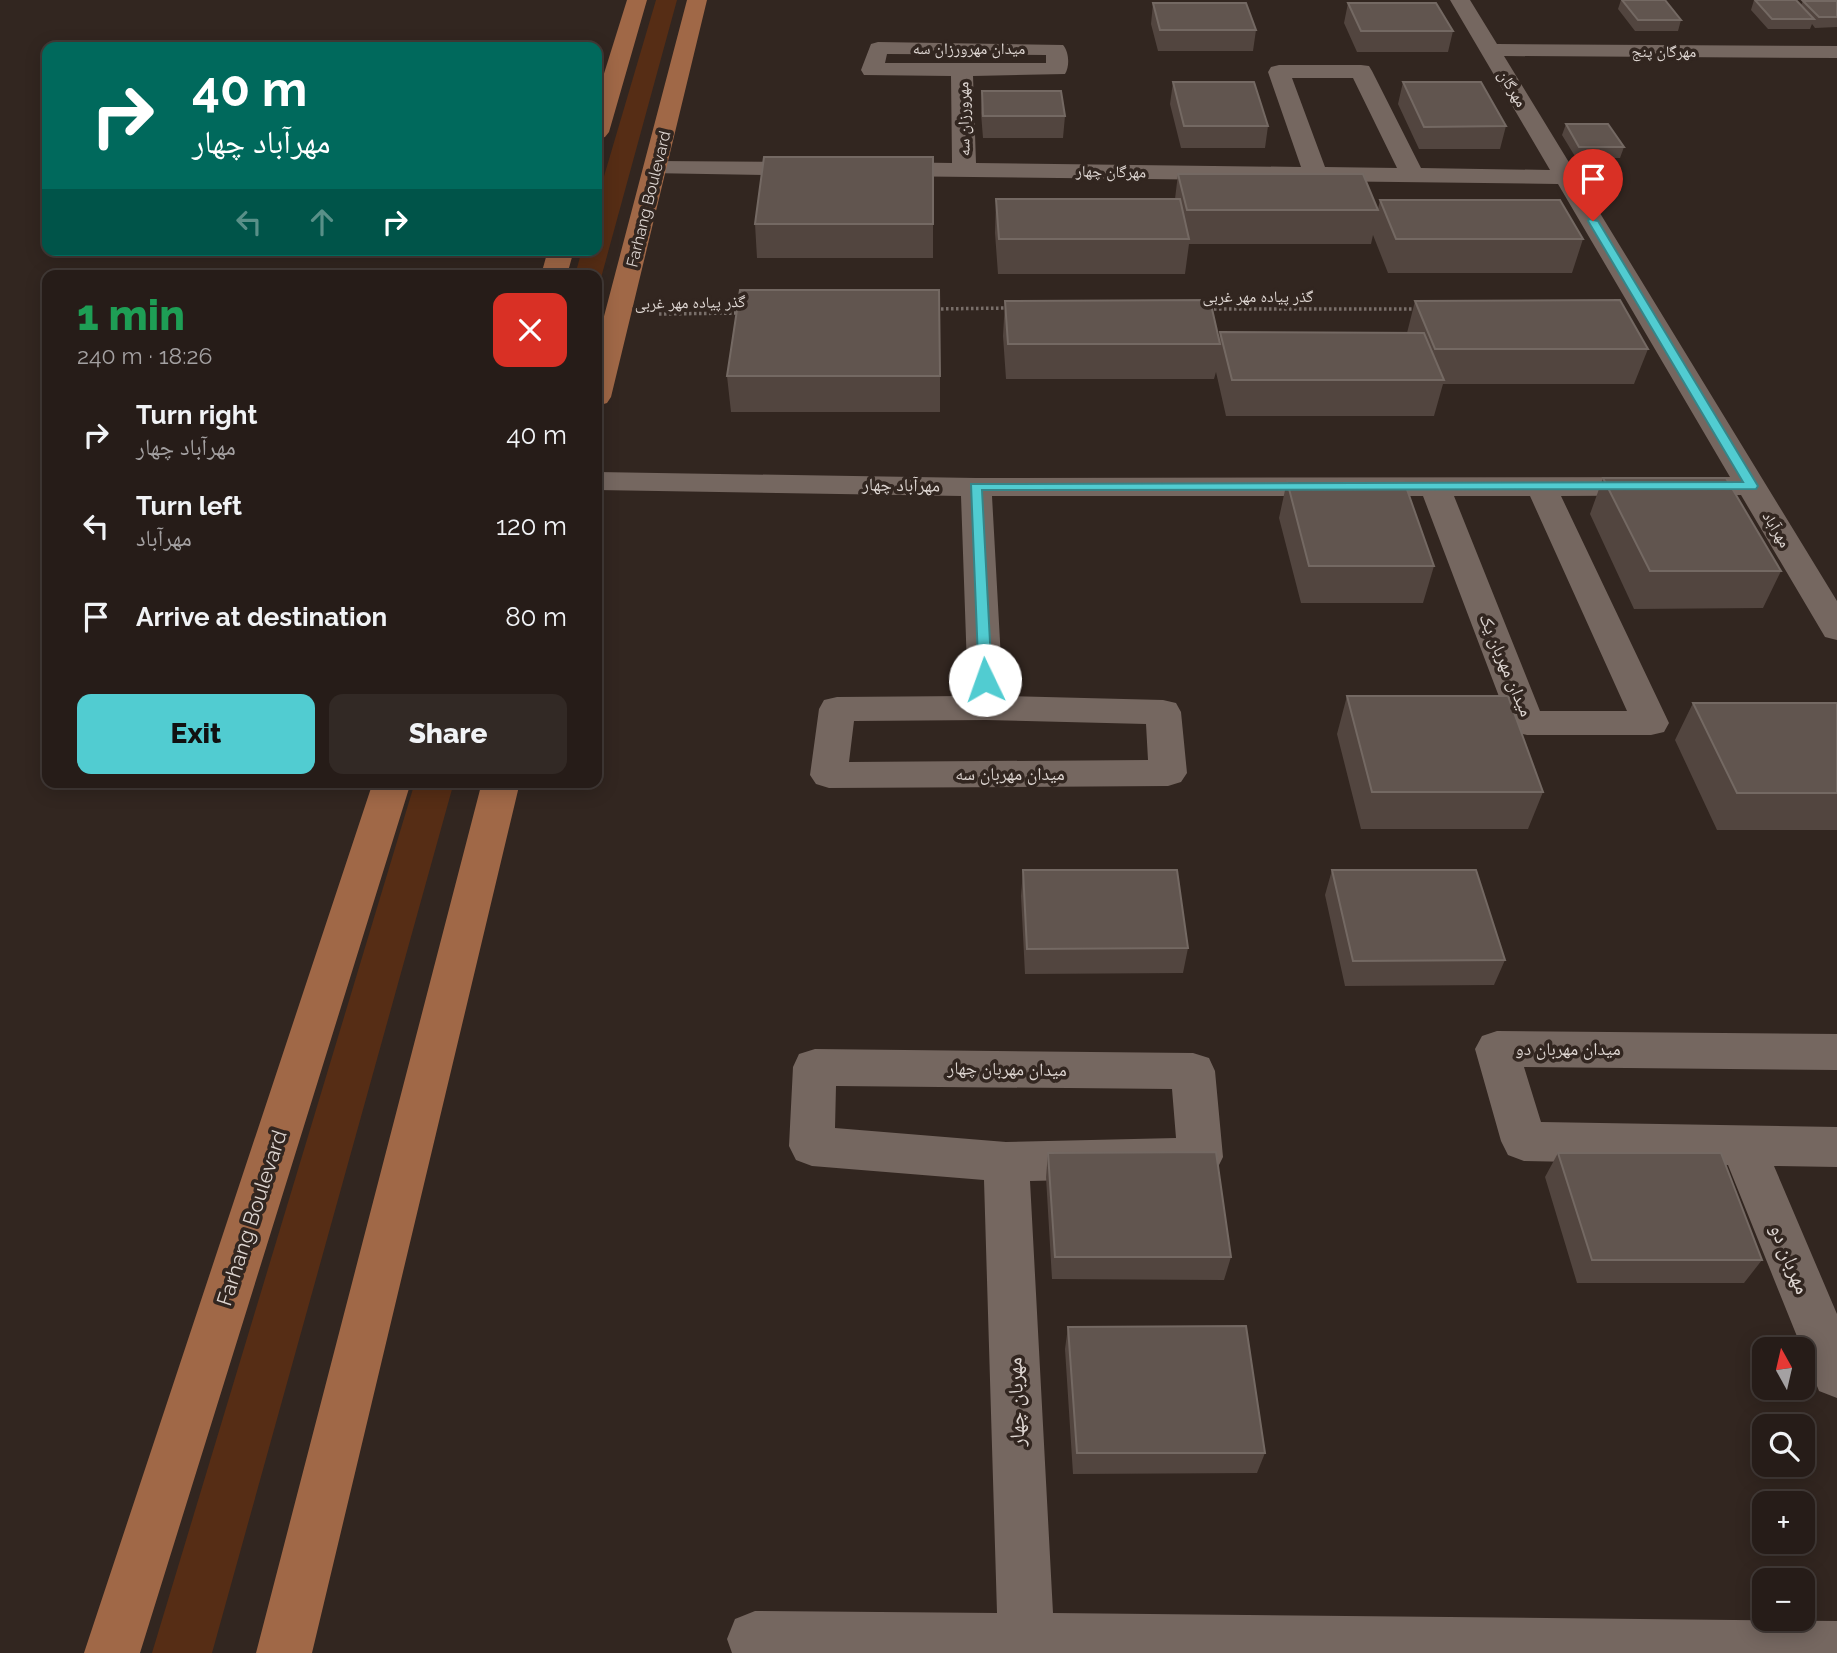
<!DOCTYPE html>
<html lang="en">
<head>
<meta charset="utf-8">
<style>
  body { margin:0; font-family:Raleway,"Noto Naskh Arabic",sans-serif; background:#322925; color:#f1f3f6; height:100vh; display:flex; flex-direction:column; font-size:26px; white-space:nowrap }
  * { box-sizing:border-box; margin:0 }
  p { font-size:23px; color:#a4a1a2 }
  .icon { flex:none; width:38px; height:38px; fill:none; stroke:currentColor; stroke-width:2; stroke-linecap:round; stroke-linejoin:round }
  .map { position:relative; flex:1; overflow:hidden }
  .panel { position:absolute; left:42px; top:270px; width:560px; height:518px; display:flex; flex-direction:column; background:#261c18; border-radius:14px; box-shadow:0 4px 18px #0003,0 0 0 2px #423a37 }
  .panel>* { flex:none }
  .banner { position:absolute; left:42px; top:42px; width:560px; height:214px; border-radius:14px; box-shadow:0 4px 18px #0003,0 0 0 2px #423a37; background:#00695c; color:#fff; overflow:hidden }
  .needle { width:46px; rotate:352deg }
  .buttons { position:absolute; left:1752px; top:1337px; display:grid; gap:14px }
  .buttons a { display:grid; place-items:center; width:63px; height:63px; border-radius:14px; background:#261c18; box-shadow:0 4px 18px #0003,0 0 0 2px #423a37; font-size:35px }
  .pin { position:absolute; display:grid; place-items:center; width:60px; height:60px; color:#fff; margin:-72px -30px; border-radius:50% 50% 50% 0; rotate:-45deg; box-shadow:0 0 7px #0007 }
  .pin .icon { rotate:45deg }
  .me { position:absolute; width:77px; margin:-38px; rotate:357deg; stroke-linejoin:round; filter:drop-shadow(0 0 5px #0008) }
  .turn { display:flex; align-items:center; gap:24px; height:147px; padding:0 35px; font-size:32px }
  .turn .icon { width:91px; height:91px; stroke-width:2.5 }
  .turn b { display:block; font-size:49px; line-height:60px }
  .lanes { display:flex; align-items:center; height:66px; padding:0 35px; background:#0003; justify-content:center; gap:35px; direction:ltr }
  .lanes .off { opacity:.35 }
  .round { display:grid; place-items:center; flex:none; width:74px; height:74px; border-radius:14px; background:#322925 }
  .head { display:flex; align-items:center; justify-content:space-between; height:119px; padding:0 35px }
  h1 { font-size:42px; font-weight:800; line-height:52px; color:#1e9e55 }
  .cta { display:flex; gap:14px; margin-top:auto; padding:14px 35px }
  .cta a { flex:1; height:80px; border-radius:14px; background:#51ccd1; color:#111; font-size:28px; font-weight:800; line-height:80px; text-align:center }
  .cta a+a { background:#322925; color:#f1f3f6 }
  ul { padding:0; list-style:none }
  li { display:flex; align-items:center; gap:21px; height:91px; padding:0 35px }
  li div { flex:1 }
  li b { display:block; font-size:26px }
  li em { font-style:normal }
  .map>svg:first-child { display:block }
</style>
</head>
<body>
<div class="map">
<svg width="1837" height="1653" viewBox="0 0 1837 1653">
  <rect width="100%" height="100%" fill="#322620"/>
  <path fill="#562d15" d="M 656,0 L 677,0 L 601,278 L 597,282 L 597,275 L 575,275 L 582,250 L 597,250 L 597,200 Z
    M 415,782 L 454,782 L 212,1653 L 152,1653 Z"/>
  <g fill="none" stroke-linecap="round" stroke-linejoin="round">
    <path stroke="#786e69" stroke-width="3.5" stroke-dasharray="2.5 2.5" stroke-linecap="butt" d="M 936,309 L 1008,308
      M 1209,309 L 1417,309
      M 659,314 L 742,313"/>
    <path fill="#756760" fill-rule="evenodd" d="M 1450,0 L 1470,0 L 1497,44 L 1837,46 L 1837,58 L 1504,56 L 1837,601 L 1837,640 L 1825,637 L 1741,495 L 1561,496 L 1669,723 L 1664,732 L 1651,735 L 1527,735 L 1514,732 L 1509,723 L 1423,496 L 992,496 L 1003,696 L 1163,700 L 1176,703 L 1181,712 L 1187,773 L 1181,782 L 1168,786 L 829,788 L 816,784 L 810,775 L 819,709 L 824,700 L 837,697 L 968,696 L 961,496 L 597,490 L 597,472 L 976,478 L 1730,477 L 1558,184 L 882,176 L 874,174 L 870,169 L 874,164 L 882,162 L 952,163 L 951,76 L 864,75 L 861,70 L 871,44 L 878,42 L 1063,45 C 1069,52 1070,66 1065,74 L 973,76 L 976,163 L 1301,167 L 1268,72 L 1271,67 L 1279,65 L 1361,65 L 1369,66 L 1372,71 L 1421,168 L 1550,170 ZM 887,54 L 1046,55 L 1046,63 L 885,63 ZM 1292,78 L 1353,78 L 1397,168 L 1325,167 ZM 1454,496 L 1530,496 L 1627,711 L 1540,711 ZM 986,720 L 1146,724 L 1148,760 L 849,762 L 854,721 Z
      M 656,161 L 815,162 L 823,164 L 827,169 L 823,174 L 815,176 L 648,173 L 644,168 L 648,163 Z
      M 1497,1031 L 1837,1034 L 1837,1070 L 1524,1067 L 1541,1122 L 1837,1127 L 1837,1167 L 1774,1166 L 1837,1314 L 1837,1398 L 1819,1391 L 1728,1165 L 1524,1161 L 1508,1155 L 1501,1141 L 1475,1049 L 1482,1036 Z
      M 815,1049 L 1193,1053 L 1209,1058 L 1215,1071 L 1223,1157 L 1216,1171 L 1200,1177 L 1030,1181 L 1053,1613 L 1837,1621 L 1837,1653 L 732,1653 L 727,1639 L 735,1619 L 755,1611 L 997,1613 L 984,1180 L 812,1166 L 796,1160 L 789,1146 L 793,1067 L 799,1054 ZM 836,1086 L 1172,1089 L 1176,1138 L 1006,1142 L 835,1128 Z"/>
    <path fill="#a06847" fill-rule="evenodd" d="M 627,0 L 647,0 L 609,132 L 605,137 L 597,139 L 597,96 Z
      M 687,0 L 707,0 L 611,397 L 607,403 L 597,406 L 597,343 Z
      M 548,250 L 574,250 L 567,275 L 541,275 Z
      M 373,782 L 411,782 L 140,1653 L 84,1653 Z
      M 482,782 L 520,782 L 312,1653 L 256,1653 Z"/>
  </g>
  <path fill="#52453f" d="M 1621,0 L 1665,0 L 1681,20 L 1678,31 L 1635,31 L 1618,9 Z
    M 1754,0 L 1796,0 L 1801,5 L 1803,1 L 1837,1 L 1837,27 L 1815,28 L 1812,24 L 1810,29 L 1768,29 L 1751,10 Z
    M 1153,3 L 1256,30 L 1253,51 L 1158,51 L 1151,24 Z
    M 1348,3 L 1453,31 L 1448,52 L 1357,52 L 1344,23 Z
    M 1173,82 L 1268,126 L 1265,148 L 1181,148 L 1170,104 Z
    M 1403,82 L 1506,126 L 1500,149 L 1419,149 L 1398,104 Z
    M 982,91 L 1065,116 L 1063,138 L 983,138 L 981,113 Z
    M 1566,124 L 1624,147 L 1620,158 L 1576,158 L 1562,135 Z
    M 933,157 L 933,258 L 757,258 L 755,224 Z
    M 1178,174 L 1378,209 L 1380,200 L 1583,239 L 1572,273 L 1388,273 L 1373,235 L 1371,244 L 1189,244 L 1185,274 L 998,274 L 995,233 L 996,199 L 1175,199 Z
    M 1005,301 L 1219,339 L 1220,332 L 1407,333 L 1415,301 L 1648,349 L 1634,384 L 1443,384 L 1434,416 L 1226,416 L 1216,372 L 1214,379 L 1006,379 L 1003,336 Z
    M 727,376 L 940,376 L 940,412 L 731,412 Z
    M 1603,478 L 1781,571 L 1763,608 L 1634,609 L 1590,514 Z
    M 1287,481 L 1434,566 L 1423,603 L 1301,603 L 1279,518 Z
    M 1347,696 L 1543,792 L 1528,829 L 1361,829 L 1337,734 Z
    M 1693,703 L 1837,703 L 1837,830 L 1717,830 L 1675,740 Z
    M 1023,870 L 1188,948 L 1183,973 L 1025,974 L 1021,896 Z
    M 1332,870 L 1505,960 L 1494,985 L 1345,986 L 1325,895 Z
    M 1048,1153 L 1231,1257 L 1224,1280 L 1052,1279 L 1046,1177 Z
    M 1558,1153 L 1762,1260 L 1744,1283 L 1577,1283 L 1545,1177 Z
    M 1068,1327 L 1265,1453 L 1257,1473 L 1073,1474 L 1065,1349 Z"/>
  <path fill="#61554f" stroke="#746963" stroke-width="2" d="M 1622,0 L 1665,0 L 1681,20 L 1638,20 Z
    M 1755,0 L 1796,0 L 1814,19 L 1772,19 Z
    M 1803,1 L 1837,1 L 1837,17 L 1819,17 Z
    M 1153,3 L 1246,3 L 1256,30 L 1160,30 Z
    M 1348,3 L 1436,3 L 1453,31 L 1361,31 Z
    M 1173,82 L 1254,82 L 1268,126 L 1184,126 Z
    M 1403,82 L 1481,82 L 1506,126 L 1424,127 Z
    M 982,91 L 1061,91 L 1065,116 L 983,116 Z
    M 1566,124 L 1608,124 L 1624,147 L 1579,147 Z
    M 764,157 L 933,157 L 933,224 L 755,224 Z
    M 1178,174 L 1363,174 L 1378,210 L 1187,210 Z
    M 996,199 L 1180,199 L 1189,239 L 999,239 Z
    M 1380,200 L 1560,200 L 1583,239 L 1396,239 Z
    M 740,290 L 939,290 L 940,376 L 727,376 Z
    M 1210,300 L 1220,344 L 1008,344 L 1005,301 Z
    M 1620,300 L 1648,349 L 1435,349 L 1415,301 Z
    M 1220,332 L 1424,333 L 1444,380 L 1232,380 Z
    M 1603,478 L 1726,478 L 1781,571 L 1650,571 Z
    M 1287,481 L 1404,481 L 1434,566 L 1309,566 Z
    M 1347,696 L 1508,696 L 1543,792 L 1372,792 Z
    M 1693,703 L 1837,703 L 1837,793 L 1737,793 Z
    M 1023,870 L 1177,870 L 1188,948 L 1027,949 Z
    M 1332,870 L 1476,870 L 1505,960 L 1353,961 Z
    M 1216,1152 L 1231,1257 L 1055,1257 L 1048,1153 Z
    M 1558,1153 L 1721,1153 L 1762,1260 L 1592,1260 Z
    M 1246,1326 L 1265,1453 L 1077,1453 L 1068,1327 Z"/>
  <path fill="#51ccd1" stroke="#358588" stroke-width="2" d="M 1589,219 L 1598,221 L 1758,486 L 1756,489 L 982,490 L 992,680 L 985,685 L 979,684 L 971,484 L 1743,482 L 1588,221 Z"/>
  <g text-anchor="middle" stroke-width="7" stroke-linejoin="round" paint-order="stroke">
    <g font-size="16" fill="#ded6d2" stroke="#322620">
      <text x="969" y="54">میدان مهرورزان سه</text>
      <text x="1664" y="57">مهرگان پنج</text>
      <text transform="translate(1513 88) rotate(59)" y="6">مهرگان</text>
      <text transform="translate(963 119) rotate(-91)" y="6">مهرورزان سه</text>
      <text transform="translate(1111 171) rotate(1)" y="6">مهرگان چهار</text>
      <text transform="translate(648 199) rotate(-76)" y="6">Farhang Boulevard</text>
      <text x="1258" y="302">گذر پیاده مهر غربی</text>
      <text transform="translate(690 302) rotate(-1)" y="6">گذر پیاده مهر غربی</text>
      <text transform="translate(1777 529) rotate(59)" y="6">مهرآباد</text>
    </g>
    <g font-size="18" fill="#ded6d2" stroke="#322620">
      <text transform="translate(901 485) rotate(1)" y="6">مهرآباد چهار</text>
      <text transform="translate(1506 665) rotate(67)" y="6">میدان مهربان یک</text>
      <text x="1010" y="780">میدان مهربان سه</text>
      <text x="1568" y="1055">میدان مهربان دو</text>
      <text transform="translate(1007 1069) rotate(1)" y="6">میدان مهربان چهار</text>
    </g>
    <g font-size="21" fill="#ded6d2" stroke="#322620">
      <text transform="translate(252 1218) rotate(-72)" y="7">Farhang Boulevard</text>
      <text transform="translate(1790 1259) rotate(68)" y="7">مهربان دو</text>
      <text transform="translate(1016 1402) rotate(-92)" y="7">مهربان چهار</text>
    </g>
  </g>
</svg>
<div class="buttons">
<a><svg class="needle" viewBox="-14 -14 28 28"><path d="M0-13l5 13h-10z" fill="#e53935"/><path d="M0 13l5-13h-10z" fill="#a4a1a2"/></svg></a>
<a><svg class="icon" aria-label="search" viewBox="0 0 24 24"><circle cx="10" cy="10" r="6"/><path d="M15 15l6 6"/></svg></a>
<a>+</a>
<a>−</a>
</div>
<div class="pin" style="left:1593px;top:221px;background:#d93025"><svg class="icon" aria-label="arrive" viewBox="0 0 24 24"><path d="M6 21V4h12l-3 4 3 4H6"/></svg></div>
<svg class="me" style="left:985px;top:680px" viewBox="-20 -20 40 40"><circle r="19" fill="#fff"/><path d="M0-13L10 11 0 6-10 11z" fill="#51ccd1"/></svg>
<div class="banner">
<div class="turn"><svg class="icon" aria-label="right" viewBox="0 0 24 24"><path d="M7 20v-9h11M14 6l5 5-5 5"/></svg><div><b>40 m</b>مهرآباد چهار</div></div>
<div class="lanes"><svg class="icon off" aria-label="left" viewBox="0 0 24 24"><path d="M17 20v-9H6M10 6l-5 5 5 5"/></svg><svg class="icon off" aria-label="ahead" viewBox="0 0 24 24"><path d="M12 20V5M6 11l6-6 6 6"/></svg><svg class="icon" aria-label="right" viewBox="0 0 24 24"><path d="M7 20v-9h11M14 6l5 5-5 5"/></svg></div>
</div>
<section class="panel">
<div class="head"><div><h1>1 min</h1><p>240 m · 18:26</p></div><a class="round" style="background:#d93025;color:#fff"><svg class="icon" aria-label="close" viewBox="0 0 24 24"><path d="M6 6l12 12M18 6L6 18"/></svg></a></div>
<ul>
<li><svg class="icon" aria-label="right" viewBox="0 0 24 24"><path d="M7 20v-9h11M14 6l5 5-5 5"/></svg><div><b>Turn right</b><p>مهرآباد چهار</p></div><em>40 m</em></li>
<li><svg class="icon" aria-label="left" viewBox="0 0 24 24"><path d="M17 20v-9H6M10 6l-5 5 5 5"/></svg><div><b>Turn left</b><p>مهرآباد</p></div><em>120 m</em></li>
<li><svg class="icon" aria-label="arrive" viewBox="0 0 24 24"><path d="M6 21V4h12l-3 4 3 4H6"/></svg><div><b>Arrive at destination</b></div><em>80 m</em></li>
</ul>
<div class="cta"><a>Exit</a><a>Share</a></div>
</section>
</div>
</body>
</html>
